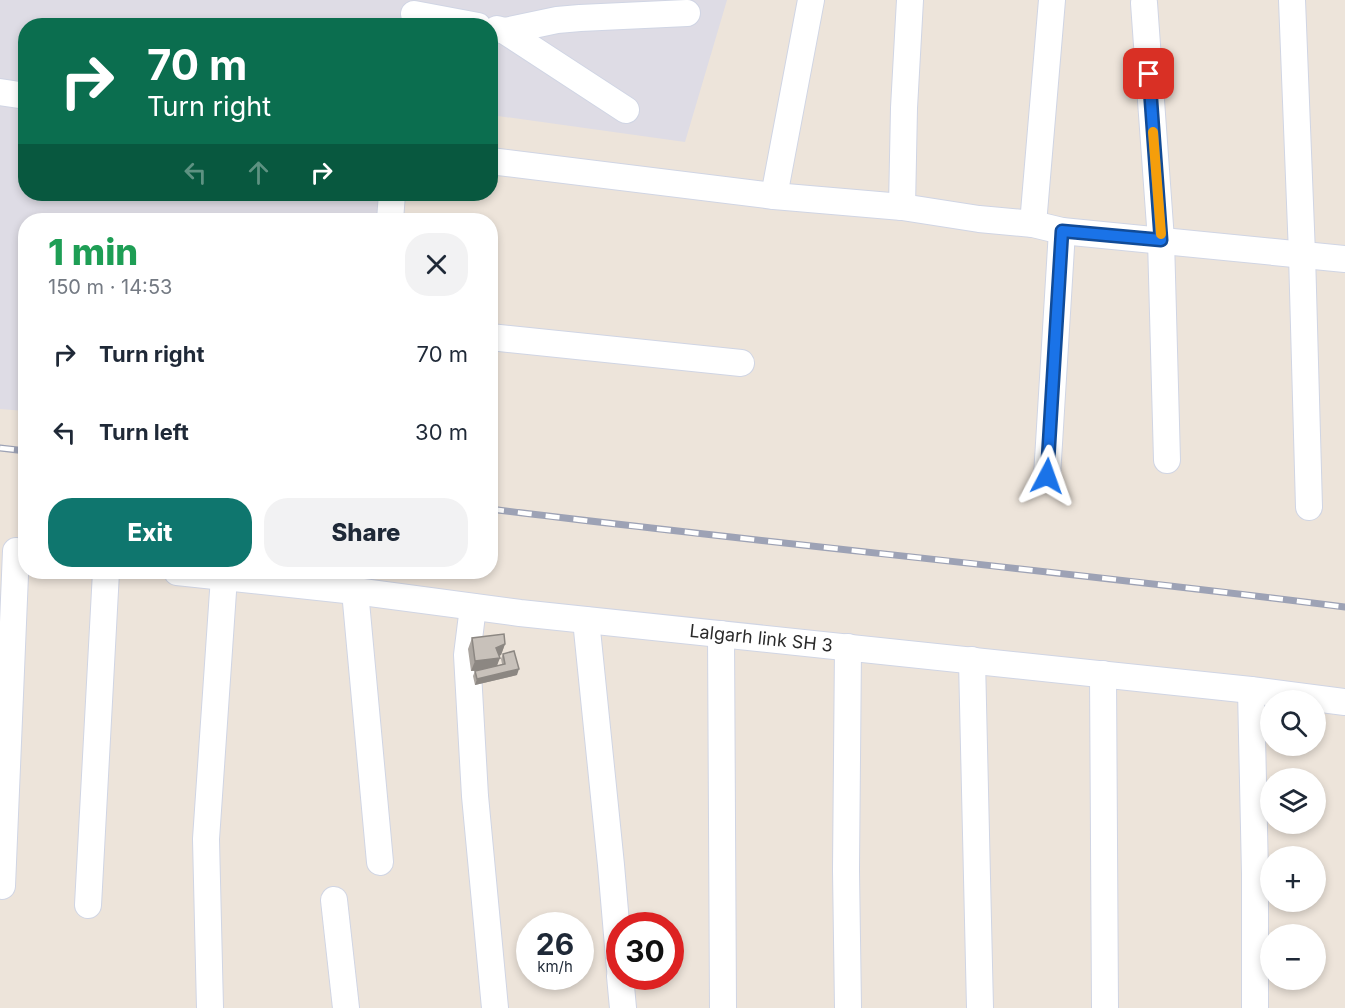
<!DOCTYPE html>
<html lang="en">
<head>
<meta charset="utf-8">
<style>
  body { margin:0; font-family:Inter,sans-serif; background:#f2f2f3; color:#1f2937; height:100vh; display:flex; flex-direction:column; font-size:22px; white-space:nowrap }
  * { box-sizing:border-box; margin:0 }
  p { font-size:20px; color:#747a83 }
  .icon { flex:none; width:33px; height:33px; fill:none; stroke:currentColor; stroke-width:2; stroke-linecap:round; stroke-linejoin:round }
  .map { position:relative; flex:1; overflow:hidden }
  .details { position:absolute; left:18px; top:213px; width:480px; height:366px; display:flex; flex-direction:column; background:#fff; border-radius:24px; box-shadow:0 3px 9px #0003 }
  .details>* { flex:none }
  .guide { position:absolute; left:18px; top:18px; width:480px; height:183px; border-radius:24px; box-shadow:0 3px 9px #0003; background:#0b6e4f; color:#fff; overflow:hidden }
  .tools { position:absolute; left:1260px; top:690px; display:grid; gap:12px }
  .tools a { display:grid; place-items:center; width:66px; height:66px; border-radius:50%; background:#fff; box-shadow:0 3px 9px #0003; font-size:30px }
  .speed { position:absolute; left:516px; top:912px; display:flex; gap:12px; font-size:30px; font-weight:700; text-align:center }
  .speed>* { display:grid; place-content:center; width:78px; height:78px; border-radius:50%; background:#fff; box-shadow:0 3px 9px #0003; line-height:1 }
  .speed small { font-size:15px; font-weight:400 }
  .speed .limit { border:9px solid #d22; background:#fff; color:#111 }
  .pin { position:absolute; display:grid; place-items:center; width:51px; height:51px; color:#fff; margin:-26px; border-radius:12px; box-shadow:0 3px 9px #0006 }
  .me { position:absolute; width:66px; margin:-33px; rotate:4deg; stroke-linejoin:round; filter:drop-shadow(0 0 4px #0008) }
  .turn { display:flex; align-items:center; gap:21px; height:126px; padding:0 30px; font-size:27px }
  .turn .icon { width:78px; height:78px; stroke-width:2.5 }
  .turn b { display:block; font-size:42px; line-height:51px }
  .lanes { display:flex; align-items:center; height:57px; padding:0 30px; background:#0003; justify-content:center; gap:30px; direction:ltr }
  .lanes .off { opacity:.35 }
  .round { display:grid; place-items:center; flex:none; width:63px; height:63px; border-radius:24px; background:#f2f2f3 }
  .head { display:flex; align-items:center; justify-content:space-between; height:102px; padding:0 30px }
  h1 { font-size:36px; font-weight:800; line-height:45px; color:#1e9e55 }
  .action { display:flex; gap:12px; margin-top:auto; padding:12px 30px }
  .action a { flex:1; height:69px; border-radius:24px; background:#0f766e; color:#fff; font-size:24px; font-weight:800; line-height:69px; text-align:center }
  .action a+a { background:#f2f2f3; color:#1f2937 }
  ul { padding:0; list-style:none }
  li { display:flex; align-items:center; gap:18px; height:78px; padding:0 30px }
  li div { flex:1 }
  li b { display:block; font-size:22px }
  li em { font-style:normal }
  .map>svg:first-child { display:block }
</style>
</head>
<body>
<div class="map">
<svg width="1345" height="1008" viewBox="0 0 1345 1008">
  <rect width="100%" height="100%" fill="#ede4da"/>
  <path fill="#dedce5" d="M 0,0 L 727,0 L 685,142 L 491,115 L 490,26 L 26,26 L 26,194 L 403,194 L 400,220 L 26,220 L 25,411 L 0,409 Z"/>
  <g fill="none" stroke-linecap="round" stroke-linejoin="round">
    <g stroke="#d0d5e4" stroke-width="28">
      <g id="minor">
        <path d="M 1292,0 L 1302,254 L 1309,507"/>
        <path d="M 1144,3 L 1161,240 L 1167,460"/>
        <path d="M 414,14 L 478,26"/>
        <path d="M 497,29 L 505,31 L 626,110"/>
        <path d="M 505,31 L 557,20 L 580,18 L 687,13"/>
        <path d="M 0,92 L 26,96"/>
        <path d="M 490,161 L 774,196 L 902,207 L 979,219 L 1033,224 L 1062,231 L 1345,259"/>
        <path d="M 774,196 L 811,0"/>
        <path d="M 902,207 L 904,108 L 910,0"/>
        <path d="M 390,220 L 392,194"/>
        <path d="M 1033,224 L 1052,0"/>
        <path d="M 490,337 L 741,363"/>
        <path d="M 1047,476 L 1062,231"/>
        <path id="s1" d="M 177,572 L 355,591 L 520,613 L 1251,690 L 1345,702"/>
        <path d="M 355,591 L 380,862"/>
        <path d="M 473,607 L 467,655 L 475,796 L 495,1008"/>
        <path d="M 586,620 L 611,865 L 620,969"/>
        <path d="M 721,634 L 723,1008"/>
        <path d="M 972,660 L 980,1008"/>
        <path d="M 1103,674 L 1105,1008"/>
        <path d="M 1251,690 L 1255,874 L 1255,1008"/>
        <path d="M 2,886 L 16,551"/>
        <path d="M 334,900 L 346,1008"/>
        <path d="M 88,905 L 106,572"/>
        <path d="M 620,976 L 623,1008"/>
        <path d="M 210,1008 L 206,839 L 224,577"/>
        <path d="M 848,1008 L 846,870 L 848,647"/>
      </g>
    </g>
    <use href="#minor" stroke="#fff" stroke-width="26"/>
    <g stroke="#9da2b5" stroke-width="7">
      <path id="rail" d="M 0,448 L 26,451
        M 490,509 C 775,544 1061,571 1345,607"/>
    </g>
    <use href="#rail" stroke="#fff" stroke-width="4.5" stroke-dasharray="14" stroke-linecap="butt"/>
  </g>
  <path fill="#aca6a0" d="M 472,638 L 505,644 L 501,655 L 499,656 L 497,666 L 502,664 L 501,659 L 503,654 L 517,675 L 475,685 L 473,676 L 475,671 L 471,671 L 468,649 Z"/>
  <path fill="#8c8782" d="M 505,644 L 501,655 L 492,658 L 500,658 L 496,668 L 471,671 L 475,661 L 496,648 Z
    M 519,669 L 517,675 L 475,685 L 477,679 Z"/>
  <path fill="#c8c1ba" stroke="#8c8782" stroke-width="1.5" d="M 504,634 L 505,644 L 496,648 L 500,658 L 475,661 L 472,638 Z
    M 514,651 L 519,669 L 477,679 L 475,671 L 505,664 L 503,654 Z"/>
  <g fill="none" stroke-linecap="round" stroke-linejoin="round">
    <g stroke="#114b97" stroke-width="15">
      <path id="route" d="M 1047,476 L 1062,231 L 1161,240 L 1149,74"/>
    </g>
    <use href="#route" stroke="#1a73e8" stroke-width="10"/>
    <path stroke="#f59e0b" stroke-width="10" d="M 1153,132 L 1161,234"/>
  </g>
  <g text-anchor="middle" stroke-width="4.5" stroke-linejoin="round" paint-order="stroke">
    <g font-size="18" fill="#2a2a2a" stroke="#fff">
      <text dy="6" stroke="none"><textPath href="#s1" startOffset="588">Lalgarh link SH 3</textPath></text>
    </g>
  </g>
</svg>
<div class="tools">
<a><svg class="icon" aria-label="search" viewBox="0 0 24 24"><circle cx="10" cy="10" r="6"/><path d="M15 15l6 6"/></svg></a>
<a><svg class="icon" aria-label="layers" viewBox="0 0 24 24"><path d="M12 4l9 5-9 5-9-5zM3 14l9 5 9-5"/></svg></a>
<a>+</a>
<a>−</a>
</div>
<div class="speed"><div>26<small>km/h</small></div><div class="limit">30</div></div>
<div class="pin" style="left:1149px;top:74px;background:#d93025"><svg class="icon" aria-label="arrive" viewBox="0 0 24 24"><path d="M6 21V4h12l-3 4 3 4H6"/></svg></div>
<svg class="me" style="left:1047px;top:476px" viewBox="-20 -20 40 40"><path d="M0-17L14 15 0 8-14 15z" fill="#1a73e8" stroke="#fff" stroke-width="4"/></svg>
<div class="guide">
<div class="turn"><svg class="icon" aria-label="right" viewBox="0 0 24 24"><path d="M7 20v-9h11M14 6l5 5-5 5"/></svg><div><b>70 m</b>Turn right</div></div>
<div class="lanes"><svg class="icon off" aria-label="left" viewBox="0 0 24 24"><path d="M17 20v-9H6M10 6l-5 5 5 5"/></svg><svg class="icon off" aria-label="ahead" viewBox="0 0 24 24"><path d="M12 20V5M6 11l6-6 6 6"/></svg><svg class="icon" aria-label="right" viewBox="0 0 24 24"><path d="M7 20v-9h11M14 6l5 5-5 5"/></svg></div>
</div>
<section class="details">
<div class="head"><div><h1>1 min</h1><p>150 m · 14:53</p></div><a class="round"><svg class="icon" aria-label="close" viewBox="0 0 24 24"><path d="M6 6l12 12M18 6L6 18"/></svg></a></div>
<ul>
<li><svg class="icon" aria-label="right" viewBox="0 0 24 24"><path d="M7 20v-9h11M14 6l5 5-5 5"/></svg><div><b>Turn right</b></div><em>70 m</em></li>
<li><svg class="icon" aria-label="left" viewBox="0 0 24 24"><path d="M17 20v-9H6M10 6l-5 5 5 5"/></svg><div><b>Turn left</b></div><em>30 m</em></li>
</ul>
<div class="action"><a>Exit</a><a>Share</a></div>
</section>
</div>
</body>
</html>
